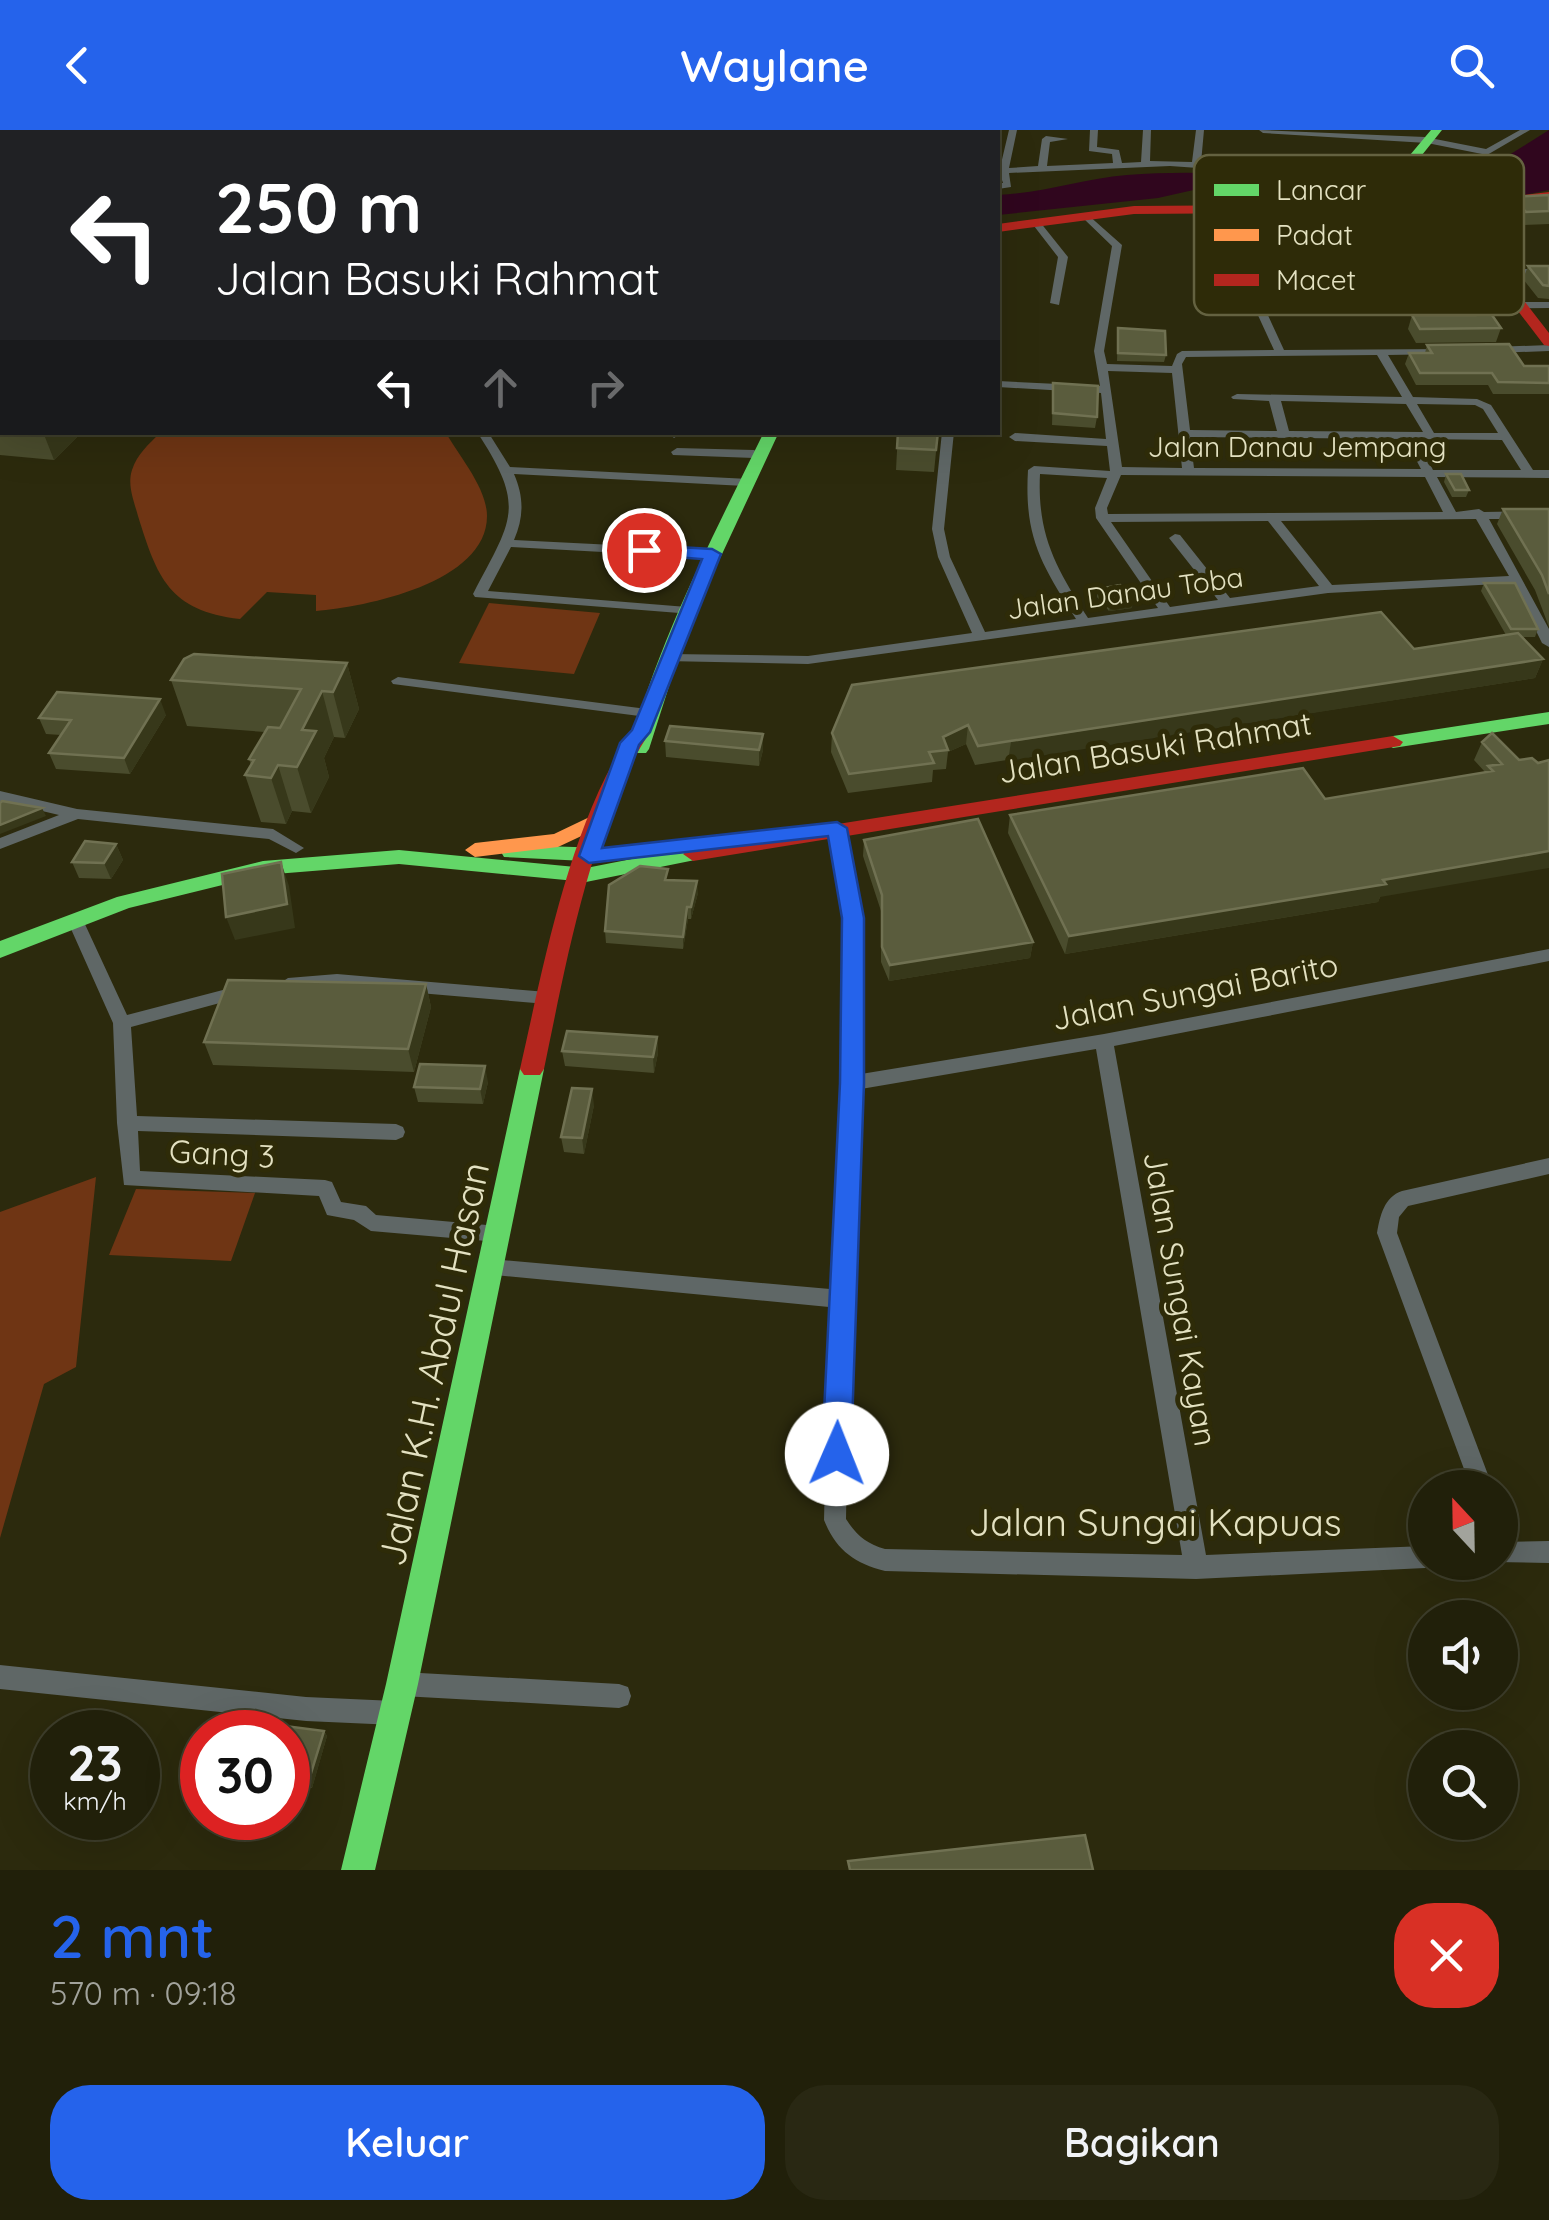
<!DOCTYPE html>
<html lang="id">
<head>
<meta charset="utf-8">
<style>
  body { margin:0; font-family:Quicksand,sans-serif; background:#292813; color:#f1f3f6; height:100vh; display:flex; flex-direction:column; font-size:38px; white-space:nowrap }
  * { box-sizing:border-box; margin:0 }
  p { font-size:32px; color:#a2a39c }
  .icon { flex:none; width:55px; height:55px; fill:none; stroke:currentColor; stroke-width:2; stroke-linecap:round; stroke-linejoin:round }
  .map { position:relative; height:1740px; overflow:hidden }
  .sheet { display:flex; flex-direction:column; background:#21200a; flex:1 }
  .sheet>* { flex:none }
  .banner { position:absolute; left:0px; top:0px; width:1000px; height:305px; box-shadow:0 10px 40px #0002,0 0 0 2px #3e3e2b; background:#202124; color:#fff; overflow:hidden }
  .needle { width:65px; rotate:338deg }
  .tools { position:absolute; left:1408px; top:1340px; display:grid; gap:20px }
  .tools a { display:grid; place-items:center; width:110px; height:110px; border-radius:50%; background:#21200a; box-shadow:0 10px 40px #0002,0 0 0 2px #3e3e2b; font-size:50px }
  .speed { position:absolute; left:30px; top:1580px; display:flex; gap:20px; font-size:50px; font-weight:700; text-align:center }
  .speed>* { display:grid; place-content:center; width:130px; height:130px; border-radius:50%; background:#21200a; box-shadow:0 10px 40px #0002,0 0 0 2px #3e3e2b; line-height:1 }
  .speed small { font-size:25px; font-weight:400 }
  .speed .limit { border:15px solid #d22; background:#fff; color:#111 }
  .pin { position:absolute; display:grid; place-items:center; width:85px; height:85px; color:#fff; margin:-42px; border:5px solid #fff; border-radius:50%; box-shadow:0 2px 10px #0007 }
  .me { position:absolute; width:110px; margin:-55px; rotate:1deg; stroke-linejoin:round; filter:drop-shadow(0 0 8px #0008) }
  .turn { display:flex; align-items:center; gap:35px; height:210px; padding:0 50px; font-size:45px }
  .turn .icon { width:130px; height:130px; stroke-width:2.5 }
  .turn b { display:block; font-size:70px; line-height:85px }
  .lanes { display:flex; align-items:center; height:95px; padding:0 50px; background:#0003; justify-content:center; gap:50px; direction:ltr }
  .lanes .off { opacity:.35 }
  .round { display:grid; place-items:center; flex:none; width:105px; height:105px; border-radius:40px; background:#292813 }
  .overview { display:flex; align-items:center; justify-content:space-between; height:170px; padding:0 50px }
  h1 { font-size:60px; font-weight:600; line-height:75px; color:#2563eb }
  .button { display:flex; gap:20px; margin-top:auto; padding:20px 50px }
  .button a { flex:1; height:115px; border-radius:40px; background:#2563eb; color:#fff; font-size:40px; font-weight:600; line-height:115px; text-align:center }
  .button a+a { background:#292813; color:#f1f3f6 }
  header { display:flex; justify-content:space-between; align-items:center; height:130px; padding:0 50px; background:#2563eb; color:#fff; font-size:45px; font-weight:600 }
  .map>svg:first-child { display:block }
</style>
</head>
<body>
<header><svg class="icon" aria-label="back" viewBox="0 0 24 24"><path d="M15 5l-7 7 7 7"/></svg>Waylane<svg class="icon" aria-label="search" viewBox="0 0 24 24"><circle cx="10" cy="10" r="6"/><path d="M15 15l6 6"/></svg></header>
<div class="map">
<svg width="1549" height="1740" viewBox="0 0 1549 1740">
  <rect width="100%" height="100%" fill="#2c2a0d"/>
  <path fill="#6f3514" d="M 160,303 L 446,303 C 459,326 487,358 487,386 C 487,453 365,477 316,481 L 316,465 L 267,462 L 240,489 C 169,481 157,447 138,386 C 134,371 127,355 132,340 C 137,324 149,314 160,303 Z
    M 489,473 L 600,483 L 574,544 L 459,533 Z
    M 96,1047 L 76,1237 L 44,1254 L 0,1408 L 0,1082 Z
    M 136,1059 L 255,1063 L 231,1131 L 109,1125 Z"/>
  <path fill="#30061e" d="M 1549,0 L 1549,60 L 1468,76 L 1374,72 L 1296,64 L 1289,59 L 1198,59 L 1158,68 L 998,85 L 998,65 C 1043,63 1082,49 1127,45 C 1211,38 1296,48 1381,58 L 1385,53 L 1459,53 L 1467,31 L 1493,35 Z"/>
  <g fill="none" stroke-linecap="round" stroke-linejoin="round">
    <path fill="#5f6766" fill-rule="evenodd" d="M 393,0 L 403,0 L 404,2 L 395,2 Z
      M 1009,0 L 1017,0 L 1009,38 L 1038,36 L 1042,9 L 1046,6 L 1068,9 L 1050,12 L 1047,36 L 1113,33 L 1112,24 L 1089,21 L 1090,0 L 1098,0 L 1097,17 L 1119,20 L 1122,33 L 1141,32 L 1143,0 L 1151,0 L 1150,31 L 1192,32 L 1196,0 L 1204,0 L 1201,33 L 1404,47 L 1406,33 L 1416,27 L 1420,30 L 1413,36 L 1413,50 L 1408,53 L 1170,36 L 1009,43 L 1011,57 L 998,59 L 998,53 L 1003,53 L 998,38 L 1000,38 Z
      M 1259,0 L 1425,7 L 1486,19 L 1520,0 L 1530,0 L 1487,25 L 1427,13 L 1263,3 Z
      M 2,43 L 2,50 L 0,51 L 0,44 Z
      M 1456,75 L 1479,105 L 1479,109 L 1454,108 L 1430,79 L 1438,77 L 1460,103 L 1469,104 L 1451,78 Z
      M 1263,76 L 1268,79 L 1267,140 L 1492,132 L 1497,135 L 1492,138 L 1267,146 L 1266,173 L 1549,172 L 1549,178 L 1266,181 L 1284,220 L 1450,219 L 1450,223 L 1446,224 L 1388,225 L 1413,267 L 1477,269 L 1491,275 L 1533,340 L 1549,340 L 1549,348 L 1437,347 L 1456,382 L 1479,379 L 1484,382 L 1549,381 L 1549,389 L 1489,389 L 1549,499 L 1549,517 L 1542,513 L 1513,454 L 1498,454 L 1328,463 L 808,534 L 665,531 L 665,525 L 670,524 L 808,526 L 972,503 L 938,427 L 932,399 L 942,302 L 954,302 L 944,399 L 950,427 L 985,502 L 1076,489 C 1041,434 1024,407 1028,340 L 1034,336 L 1110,341 L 1107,316 L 1015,311 L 1009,307 L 1015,303 L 1106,309 L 1101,263 L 998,257 L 998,251 L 1100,256 L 1094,221 L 1112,116 L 1084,89 L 1082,87 L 1087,84 L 1122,115 L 1104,221 L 1107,234 L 1172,236 L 1177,224 L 1182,221 L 1274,220 L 1256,181 L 1258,79 ZM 1377,225 L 1402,267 L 1237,264 L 1231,267 L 1233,269 L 1269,271 L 1277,301 L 1190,300 L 1182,234 L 1186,227 ZM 1108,241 L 1172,243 L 1182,338 L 1122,337 ZM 1281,271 L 1406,274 L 1423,302 L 1289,301 ZM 1417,274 L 1475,275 L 1483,279 L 1498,303 L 1434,303 ZM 1190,307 L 1405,309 L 1421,339 L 1194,338 ZM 1417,309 L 1502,310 L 1521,340 L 1433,340 ZM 1040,344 L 1107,348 L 1095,378 L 1096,388 L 1158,478 L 1088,488 C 1056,438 1037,405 1040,344 ZM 1121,345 L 1425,347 L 1443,382 L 1108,384 L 1107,378 ZM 1476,389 L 1509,446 L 1332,455 L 1281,391 ZM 1268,391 L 1319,456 L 1230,468 L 1180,405 L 1175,404 L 1169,408 L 1218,470 L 1170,477 L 1111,392 Z
      M 0,83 L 2,84 L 2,90 L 0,89 Z
      M 1034,92 L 1040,92 L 1068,127 L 1059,175 L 1050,173 L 1058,127 L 1034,96 Z
      M 1497,139 L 1549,139 L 1549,145 L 1493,144 L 1493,140 Z
      M 1549,215 L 1549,221 L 1492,223 L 1487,220 L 1492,217 Z
      M 477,302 L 488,302 L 510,337 L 749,349 L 751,352 L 745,356 L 514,344 C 524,367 524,387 514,410 L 713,420 L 719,424 L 713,428 L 511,417 L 488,461 L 687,477 L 692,478 L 692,484 L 475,467 L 473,464 C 512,389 527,378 477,302 Z
      M 668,302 L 680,302 L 680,304 L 674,308 Z
      M 677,318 L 754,320 L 760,324 L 754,328 L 673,325 L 671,322 Z
      M 398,547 L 647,579 L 654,583 L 647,587 L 393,554 L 391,551 Z
      M 0,661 L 77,679 L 273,699 L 304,718 L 296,723 L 269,709 L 78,689 L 0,719 L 0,708 L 59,685 L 0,671 Z
      M 837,693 L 845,698 L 861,788 L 861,944 L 1104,904 L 1549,819 L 1549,831 L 1114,916 L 1206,1425 L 1425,1416 L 1425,1432 L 1434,1432 L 1433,1435 L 1425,1438 L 1196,1449 L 885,1441 C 854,1433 836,1420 824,1390 L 829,1177 L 484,1144 L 481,1138 L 484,1132 L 491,1129 L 830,1159 L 843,953 L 845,788 L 829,698 ZM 1096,919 L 1182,1425 L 885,1419 C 867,1414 856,1405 846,1389 L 850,1169 L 861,959 Z
      M 75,784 L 83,790 L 127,885 L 242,855 L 251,861 L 242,867 L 131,897 L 137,986 L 396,994 L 403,997 L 405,1002 L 403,1007 L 396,1010 L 138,1001 L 140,1041 L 325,1050 L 332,1052 L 341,1072 L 366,1076 L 376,1085 L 498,1096 L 505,1098 L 508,1104 L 505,1110 L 498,1112 L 371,1101 L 354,1090 L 327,1085 L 319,1066 L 124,1055 L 117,993 L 113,893 L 67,790 Z
      M 337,844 L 547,862 L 556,868 L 547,874 L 337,856 L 288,860 L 279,854 L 288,848 Z
      M 1549,1028 L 1549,1044 L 1408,1076 L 1399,1087 L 1397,1103 L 1493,1358 L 1471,1358 L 1377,1103 C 1380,1086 1384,1067 1402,1061 Z
      M 1549,1411 L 1549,1433 L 1495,1432 L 1500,1432 L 1500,1412 Z
      M 0,1535 L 306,1567 L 395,1571 L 404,1574 L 407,1583 L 404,1592 L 395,1595 L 306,1591 L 0,1559 Z
      M 402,1542 L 619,1554 L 628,1557 L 631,1566 L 628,1575 L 619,1578 L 402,1566 L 393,1563 L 390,1554 L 393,1545 Z"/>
    <path fill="#63d668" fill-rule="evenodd" d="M 827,0 L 840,0 L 842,2 L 828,2 Z
      M 1431,0 L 1442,0 L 1422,25 L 1427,44 L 1417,46 L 1410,25 Z
      M 0,189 L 2,189 L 2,197 L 0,197 Z
      M 764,302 L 779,302 L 688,497 L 649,619 L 646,623 L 632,623 L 629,619 C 660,507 713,406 764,302 Z
      M 1549,582 L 1549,594 L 1393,618 L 1383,612 L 1393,606 Z
      M 511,715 L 606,718 L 616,725 L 606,732 L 504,727 L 501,722 L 504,717 Z
      M 693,717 L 700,719 L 703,724 L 700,729 L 586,752 L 399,734 L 263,745 L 129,778 L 0,828 L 0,811 L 117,767 L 263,731 L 399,720 L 586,738 Z
      M 532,930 L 540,933 L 544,939 L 418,1554 L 375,1740 L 341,1740 L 386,1554 L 520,939 L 524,933 Z"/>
    <path fill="#ff974d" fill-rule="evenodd" d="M 600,682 L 607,684 L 610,689 L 607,694 L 558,717 L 475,727 L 465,720 L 475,713 L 554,704 Z"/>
    <path fill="#b3261e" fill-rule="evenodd" d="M 872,0 L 884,0 L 886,2 L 873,2 Z
      M 1549,62 L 1549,70 L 1447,82 L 1134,84 L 998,102 L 998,94 L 1134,76 L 1447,74 Z
      M 1447,82 L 1455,82 L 1549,203 L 1549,216 L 1544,215 L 1447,88 Z
      M 641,596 L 650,602 C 591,691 566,834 544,939 L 540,945 L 524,945 L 520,939 C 545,829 570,691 634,598 Z
      M 1393,606 L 1403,612 L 1400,616 L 693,731 L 683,724 L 693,717 Z"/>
    <path stroke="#ff974d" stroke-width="12" d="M 1421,44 L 1451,85"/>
  </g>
  <path fill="#4a4c2d" d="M 1549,65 L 1549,94 L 1522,95 L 1506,80 L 1511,67 Z
    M 0,93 L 2,94 L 2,175 L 0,174 Z
    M 1304,120 L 1354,126 L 1352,133 L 1309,135 L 1302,127 Z
    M 1528,136 L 1549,136 L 1549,169 L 1538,168 L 1523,149 Z
    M 1461,169 L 1508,171 L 1503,185 L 1492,185 L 1501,198 L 1496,212 L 1416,213 L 1408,199 L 1412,185 L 1458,185 L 1456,183 Z
    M 1118,198 L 1166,225 L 1164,232 L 1117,231 Z
    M 1427,215 L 1524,236 L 1549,236 L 1549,264 L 1493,264 L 1488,255 L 1416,255 L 1405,234 L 1409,223 L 1425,223 Z
    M 0,247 L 2,247 L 2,302 L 82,302 L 54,330 L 0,325 Z
    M 1053,253 L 1097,287 L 1095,298 L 1052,295 Z
    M 898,302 L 938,302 L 934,342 L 896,340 Z
    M 1446,344 L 1469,360 L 1466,367 L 1452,367 L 1444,352 Z
    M 1503,379 L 1549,379 L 1549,497 L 1535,460 L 1497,394 Z
    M 1484,453 L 1538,499 L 1535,507 L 1521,507 L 1543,529 L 1535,548 L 975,635 L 966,614 L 948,622 L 946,639 L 933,640 L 932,652 L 848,663 L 831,622 L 832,603 L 1506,505 L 1481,461 Z
    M 1098,459 L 1132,478 L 1109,481 L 1097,467 Z
    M 347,533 L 359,579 L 345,608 L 334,607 L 324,628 L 329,647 L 311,683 L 292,681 L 286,694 L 261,692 L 245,645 L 251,635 L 249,629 L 265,602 L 187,596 L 171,550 Z
    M 166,585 L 130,644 L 56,639 L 49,623 L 61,605 L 46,604 L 39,588 Z
    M 763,604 L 763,620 L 759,636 L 666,627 L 665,611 Z
    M 1482,612 L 1519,630 L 1380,767 L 1378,772 L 1065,824 L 1008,703 L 1010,685 L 1325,669 L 1485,642 L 1474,630 Z
    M 864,710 L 1033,812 L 1030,828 L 889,851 L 881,832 L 881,781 L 863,726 Z
    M 116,714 L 123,730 L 111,749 L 79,748 L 72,732 Z
    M 669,750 L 698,763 L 691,789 L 688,789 L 683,819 L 606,813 L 605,801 Z
    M 426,854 L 431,877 L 414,942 L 213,935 L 204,912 Z
    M 657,907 L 658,923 L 654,943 L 565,936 L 562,921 Z
    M 488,952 L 483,974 L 418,972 L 414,957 Z
    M 594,975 L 584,1024 L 564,1022 L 561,1007 Z
    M 324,1601 L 327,1606 L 312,1658 L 288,1655 L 288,1602 Z"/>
  <path fill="#37381a" d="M 43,302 L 82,302 L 54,330 Z
    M 1133,470 L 1132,478 L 1109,481 L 1111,474 Z
    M 1543,529 L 1535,548 L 1008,631 L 1011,612 Z
    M 347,533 L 359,579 L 345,608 L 333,562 Z
    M 322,561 L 334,607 L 324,628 L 329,647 L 311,683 L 297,637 L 302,600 Z
    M 160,569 L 166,585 L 130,644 L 124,628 Z
    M 968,595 L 966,614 L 948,622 L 943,607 Z
    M 763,604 L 763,620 L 759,636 L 759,620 Z
    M 278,635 L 292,681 L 286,694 L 271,648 Z
    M 42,678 L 46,686 L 0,704 L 0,695 Z
    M 116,714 L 123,730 L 111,749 L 104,733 Z
    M 1549,721 L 1549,738 L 1380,767 L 1378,772 L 1065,824 L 1069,806 Z
    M 281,732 L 289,756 L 295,798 L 235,810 L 226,787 Z
    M 697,751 L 698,763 L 691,789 L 691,777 Z
    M 687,777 L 688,789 L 683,819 L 683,807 Z
    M 1033,812 L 1030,828 L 889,851 L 890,835 Z
    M 426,854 L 431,877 L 414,942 L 408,919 Z
    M 657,907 L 658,923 L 654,943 L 653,927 Z
    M 485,936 L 488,952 L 483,974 L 480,959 Z
    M 592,959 L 594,975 L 584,1024 L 582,1008 Z
    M 324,1601 L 327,1606 L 312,1658 L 308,1653 Z"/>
  <path fill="#5a5c3d" stroke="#707152" stroke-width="2.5" d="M 1549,65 L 1549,81 L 1526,82 L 1511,67 Z
    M 0,93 L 2,94 L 2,157 L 0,157 Z
    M 1528,136 L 1549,136 L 1549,156 L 1543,155 Z
    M 1461,169 L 1508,171 L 1483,172 L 1501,198 L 1420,199 L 1412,185 L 1474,185 Z
    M 1118,198 L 1165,201 L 1166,225 L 1118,223 Z
    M 1509,214 L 1524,236 L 1549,236 L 1549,253 L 1498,252 L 1492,243 L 1420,243 L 1409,223 L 1432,223 L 1427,215 Z
    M 0,247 L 2,247 L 2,297 L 0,297 Z
    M 1053,253 L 1098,256 L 1097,287 L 1053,283 Z
    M 898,302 L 938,302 L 936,320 L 897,318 Z
    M 1446,344 L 1461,344 L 1469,360 L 1455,360 Z
    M 1503,379 L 1549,379 L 1549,464 L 1542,445 Z
    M 1484,453 L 1515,453 L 1538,499 L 1511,499 Z
    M 1120,455 L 1133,470 L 1111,474 L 1098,459 Z
    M 1381,482 L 1414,519 L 1518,503 L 1543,529 L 978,616 L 968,595 L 943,607 L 948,620 L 929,622 L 934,633 L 849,644 L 832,603 L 852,555 Z
    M 194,524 L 347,533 L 333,562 L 322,561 L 302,600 L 316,601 L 297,637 L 278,635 L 271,648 L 245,645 L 254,630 L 249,629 L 268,597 L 280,598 L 301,559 L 171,550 L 184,529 Z
    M 57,562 L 160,569 L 124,628 L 49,623 L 71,590 L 39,588 Z
    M 670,596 L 763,604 L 759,620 L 665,611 Z
    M 1492,603 L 1519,630 L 1532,628 L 1538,633 L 1549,630 L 1549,721 L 1383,750 L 1386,754 L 1069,806 L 1010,685 L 1303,638 L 1325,669 L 1493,641 L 1488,636 L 1502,634 L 1482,612 Z
    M 2,671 L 42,678 L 0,695 L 0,673 Z
    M 978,689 L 1033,812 L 890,835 L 882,817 L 882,765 L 864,710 Z
    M 85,711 L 116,714 L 104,733 L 72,732 Z
    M 281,732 L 287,774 L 226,787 L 222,744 Z
    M 640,736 L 668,739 L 665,750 L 697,751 L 691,777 L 687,777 L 683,807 L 605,801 L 609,755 Z
    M 228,850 L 426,854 L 408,919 L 204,912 Z
    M 567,901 L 657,907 L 653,927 L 562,921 Z
    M 420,934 L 485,936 L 480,959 L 414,957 Z
    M 572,958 L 592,959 L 582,1008 L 561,1007 Z
    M 223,1588 L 324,1601 L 308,1653 L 288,1651 L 288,1602 L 218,1602 Z
    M 1085,1705 L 1093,1740 L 850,1740 L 848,1731 Z"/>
  <path fill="#2563eb" stroke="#184099" stroke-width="2.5" d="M 644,415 L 712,419 L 721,424 L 650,602 L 639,615 L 602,718 L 837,692 L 847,698 L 864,788 L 864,953 L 851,1324 L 847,1334 L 837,1338 L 827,1334 L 822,1324 L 840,953 L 842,788 L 828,706 L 589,733 L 579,726 L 620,613 L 632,600 L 702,429 L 638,424 L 638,417 Z"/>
  <g text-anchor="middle" stroke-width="10" stroke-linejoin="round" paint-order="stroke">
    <g font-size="28" fill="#e3e1c1" stroke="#2e2b08">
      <text x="1297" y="327">Jalan Danau Jempang</text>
      <text transform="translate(1125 463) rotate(-8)" y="10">Jalan Danau Toba</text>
    </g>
    <g font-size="32" fill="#e3e1c1" stroke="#2e2b08">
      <text transform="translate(1155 618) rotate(-9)" y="11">Jalan Basuki Rahmat</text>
      <text transform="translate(1195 862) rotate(-11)" y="11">Jalan Sungai Barito</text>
      <text transform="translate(222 1024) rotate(3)" y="11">Gang 3</text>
      <text transform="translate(1180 1169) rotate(80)" y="11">Jalan Sungai Kayan</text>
    </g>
    <g font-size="38" fill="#e3e1c1" stroke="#2e2b08">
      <text transform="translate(434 1234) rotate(-78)" y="13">Jalan K.H. Abdul Hasan</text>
      <text x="1155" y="1406">Jalan Sungai Kapuas</text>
    </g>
  </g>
  <rect x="1194" y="25" width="330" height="160" rx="15" fill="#2e2b08" stroke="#646240" stroke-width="2.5"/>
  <rect x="1214" y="54" width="45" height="12" fill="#63d668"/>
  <rect x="1214" y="99" width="45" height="12" fill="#ff974d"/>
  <rect x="1214" y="144" width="45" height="12" fill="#b3261e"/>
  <g font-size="28" fill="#e3e1c1">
    <text x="1276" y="70">Lancar</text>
    <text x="1276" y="115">Padat</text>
    <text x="1276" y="160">Macet</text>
  </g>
</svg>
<div class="tools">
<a><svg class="needle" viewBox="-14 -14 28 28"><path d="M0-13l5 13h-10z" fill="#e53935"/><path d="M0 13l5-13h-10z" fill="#a2a39c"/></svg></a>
<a><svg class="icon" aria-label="sound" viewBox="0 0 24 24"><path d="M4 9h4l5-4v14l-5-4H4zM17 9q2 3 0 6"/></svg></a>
<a><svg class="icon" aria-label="search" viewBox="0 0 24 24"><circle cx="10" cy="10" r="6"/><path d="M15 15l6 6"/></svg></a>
</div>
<div class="speed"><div>23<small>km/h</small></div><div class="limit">30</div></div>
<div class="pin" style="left:644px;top:420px;background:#d93025"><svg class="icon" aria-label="arrive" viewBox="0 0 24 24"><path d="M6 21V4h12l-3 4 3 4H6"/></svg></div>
<svg class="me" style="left:837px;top:1324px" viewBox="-20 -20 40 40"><circle r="19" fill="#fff"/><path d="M0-13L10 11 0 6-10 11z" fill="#2563eb"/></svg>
<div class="banner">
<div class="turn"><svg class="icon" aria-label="left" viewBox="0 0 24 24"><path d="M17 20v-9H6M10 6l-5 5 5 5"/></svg><div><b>250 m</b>Jalan Basuki Rahmat</div></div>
<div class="lanes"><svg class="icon" aria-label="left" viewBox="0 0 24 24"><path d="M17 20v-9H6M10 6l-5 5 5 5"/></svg><svg class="icon off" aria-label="ahead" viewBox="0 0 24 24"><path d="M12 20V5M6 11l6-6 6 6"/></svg><svg class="icon off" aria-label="right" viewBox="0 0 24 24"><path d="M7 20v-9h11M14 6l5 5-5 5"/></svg></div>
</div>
</div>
<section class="sheet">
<div class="overview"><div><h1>2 mnt</h1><p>570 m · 09:18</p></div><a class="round" style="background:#d93025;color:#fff"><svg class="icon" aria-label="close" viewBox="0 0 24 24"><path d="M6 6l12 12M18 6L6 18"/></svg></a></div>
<div class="button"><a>Keluar</a><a>Bagikan</a></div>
</section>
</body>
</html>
